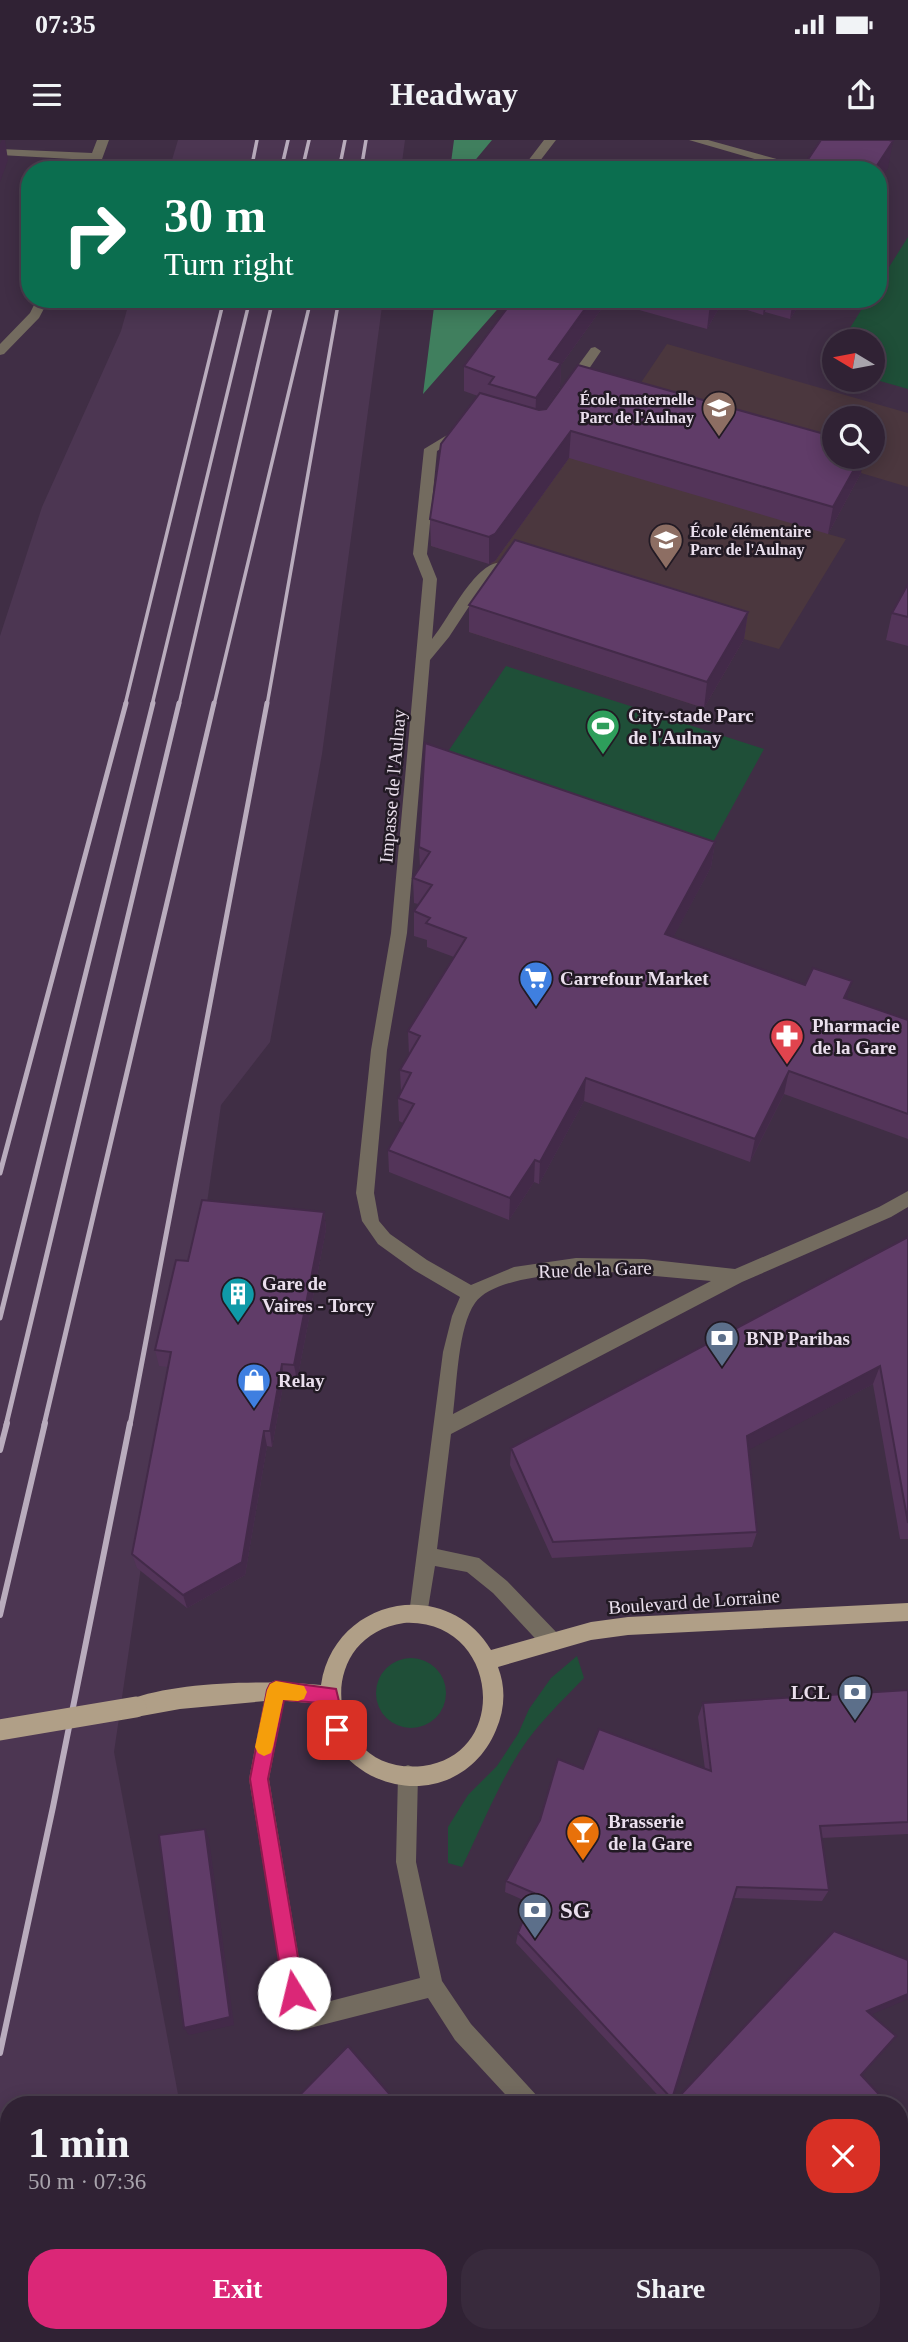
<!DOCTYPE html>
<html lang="en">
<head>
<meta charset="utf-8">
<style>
  body { margin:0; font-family:"Times New Roman",serif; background:#382a3c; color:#f1f3f6; height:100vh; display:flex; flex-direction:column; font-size:26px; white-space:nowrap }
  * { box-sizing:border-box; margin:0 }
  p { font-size:23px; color:#a8a4ac }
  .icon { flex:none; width:38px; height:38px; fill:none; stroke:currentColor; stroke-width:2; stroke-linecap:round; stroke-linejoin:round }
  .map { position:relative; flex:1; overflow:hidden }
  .details { position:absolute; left:0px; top:1956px; width:908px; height:247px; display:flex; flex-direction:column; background:#302234; border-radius:28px 28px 0 0; box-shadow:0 4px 18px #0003,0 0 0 2px #4b3f4f }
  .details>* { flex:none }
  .banner { position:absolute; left:21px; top:21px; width:866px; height:147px; border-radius:28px; box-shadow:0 4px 18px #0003,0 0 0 2px #4b3f4f; background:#0b6e4f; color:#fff; overflow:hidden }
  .needle { width:46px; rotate:280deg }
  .fabs { position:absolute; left:822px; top:189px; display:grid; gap:14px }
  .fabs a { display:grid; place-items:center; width:63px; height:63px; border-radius:50%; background:#302234; box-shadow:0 4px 18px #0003,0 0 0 2px #4b3f4f; font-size:35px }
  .pin { position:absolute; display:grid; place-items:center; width:60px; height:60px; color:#fff; margin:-30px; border-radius:14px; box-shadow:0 4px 10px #0006 }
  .me { position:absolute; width:77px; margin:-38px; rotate:351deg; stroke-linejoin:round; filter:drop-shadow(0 0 5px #0008) }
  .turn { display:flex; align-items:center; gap:24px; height:147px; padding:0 28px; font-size:32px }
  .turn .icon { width:91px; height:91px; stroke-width:2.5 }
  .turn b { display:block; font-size:49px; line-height:60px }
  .round { display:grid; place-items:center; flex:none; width:74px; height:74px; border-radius:28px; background:#382a3c }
  .overview { display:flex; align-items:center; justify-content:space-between; height:119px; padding:0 28px }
  h1 { font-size:42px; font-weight:800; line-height:52px }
  .cta { display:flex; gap:14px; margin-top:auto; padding:14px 28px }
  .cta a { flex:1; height:80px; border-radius:28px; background:#db2777; color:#fff; font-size:28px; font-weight:800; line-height:80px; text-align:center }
  .cta a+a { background:#382a3c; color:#f1f3f6 }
  .status { display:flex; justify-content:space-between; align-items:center; height:49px; padding:0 35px; background:#302234; direction:ltr }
  .status svg { height:19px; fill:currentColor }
  header { display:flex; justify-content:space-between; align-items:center; height:91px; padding:0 28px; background:#302234; font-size:32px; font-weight:800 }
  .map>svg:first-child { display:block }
</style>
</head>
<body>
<div class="status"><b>07:35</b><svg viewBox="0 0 49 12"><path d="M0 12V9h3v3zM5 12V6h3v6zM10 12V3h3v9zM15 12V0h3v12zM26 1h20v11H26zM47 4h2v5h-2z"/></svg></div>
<header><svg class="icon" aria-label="menu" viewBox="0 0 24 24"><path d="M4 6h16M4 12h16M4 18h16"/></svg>Headway<svg class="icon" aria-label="share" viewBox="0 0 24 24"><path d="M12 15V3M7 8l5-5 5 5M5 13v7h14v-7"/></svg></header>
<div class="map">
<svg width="908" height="2202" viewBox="0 0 908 2202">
  <rect width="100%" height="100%" fill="#402e45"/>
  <path fill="#4c3652" d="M 178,0 L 405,0 L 401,30 L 169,30 Z
    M 130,159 L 383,159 L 322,614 L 270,902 L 221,965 L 205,1077 L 151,1359 L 114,1612 L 180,1965 L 9,1965 L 9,2194 L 175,2194 L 174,2202 L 0,2202 L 0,496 L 42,367 L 121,191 Z"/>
  <path fill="#4b373e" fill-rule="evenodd" d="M 667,204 L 908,273 L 908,347 L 861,333 L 828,394 L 846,399 L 779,509 L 744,499 L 704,568 L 469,492 L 499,426 L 431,406 L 439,346 L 433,343 L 474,287 L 636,250 ZM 835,278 L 873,278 L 873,317 L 835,317 Z"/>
  <path fill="#1f4f38" d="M 908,97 L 908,249 L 873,239 L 873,201 L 842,201 L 868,159 L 878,159 L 879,143 Z
    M 506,526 L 764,609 L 707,713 L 441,622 Z
    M 577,1516 L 584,1538 C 562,1561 538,1583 520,1611 C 497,1647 481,1688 462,1727 L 448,1723 L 448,1687 L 468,1655 L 497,1626 L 518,1594 L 529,1569 L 551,1538 Z
    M376 1553a35 35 0 1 1 70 0a35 35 0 1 1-70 0Z"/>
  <path fill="#407f5e" d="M 454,0 L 492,0 L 467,30 L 450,30 Z
    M 435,159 L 492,159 L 503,163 L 423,254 Z"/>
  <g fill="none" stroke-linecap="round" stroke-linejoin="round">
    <path fill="#736b5f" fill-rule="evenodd" d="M 97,0 L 109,0 L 98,30 L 86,30 L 90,20 L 0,15 L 0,9 L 92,13 Z
      M 544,0 L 556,0 L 533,30 L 521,30 Z
      M 689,0 L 708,0 L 806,27 L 804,30 L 792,30 Z
      M 37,159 L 49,159 L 39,178 L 4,214 L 0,215 L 0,204 L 30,173 Z
      M 595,207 L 601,211 L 599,214 L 576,248 L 566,248 L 566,242 L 591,208 Z
      M 462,286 L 467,287 L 467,293 L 437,311 L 427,414 L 437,439 L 432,499 C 448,481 477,417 504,423 L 506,426 L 485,442 L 449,497 L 430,520 L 407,793 L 387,910 L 374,1053 L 379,1081 L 390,1094 L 427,1120 L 471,1145 L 514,1127 L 576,1118 L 644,1119 L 735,1129 L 879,1067 L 908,1051 L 908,1067 L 891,1077 L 742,1142 L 451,1294 L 437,1409 L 479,1418 L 507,1441 L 559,1495 L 562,1502 L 559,1509 L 552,1511 L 545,1509 L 493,1453 L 467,1432 L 435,1426 L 426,1481 L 419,1483 L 412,1481 L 409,1474 L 443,1212 L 452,1176 L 460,1157 L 414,1130 L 378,1104 L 362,1081 L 356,1053 L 371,910 L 391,793 L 423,439 L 413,414 L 424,309 ZM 610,1132 L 711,1141 L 453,1274 C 457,1244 458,1187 475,1163 C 496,1134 577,1133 610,1132 Z
      M 276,1540 L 283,1543 L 286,1550 L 269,1639 L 307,1867 L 420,1838 L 396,1722 L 398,1635 L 401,1628 L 408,1625 L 415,1628 L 418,1635 L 416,1722 L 442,1841 L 471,1884 L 538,1957 L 541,1965 L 515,1965 L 455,1900 L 428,1858 L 298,1891 L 290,1888 L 249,1639 L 266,1550 L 269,1543 Z
      M 727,2194 L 755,2194 L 758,2202 L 731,2202 Z"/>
    <path fill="#b09f87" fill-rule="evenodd" d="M 908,1463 L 908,1481 L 628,1495 L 591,1500 L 498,1527 C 506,1548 505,1569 496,1590 C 459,1678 335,1657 321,1564 L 276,1560 L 180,1569 L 136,1577 L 129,1574 L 126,1567 L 129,1560 C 175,1541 271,1540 321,1545 C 334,1458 446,1435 491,1510 L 591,1482 L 628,1477 ZM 404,1483 C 499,1478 512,1615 423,1626 C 327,1637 309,1497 404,1483 Z"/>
    <path stroke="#b9acbd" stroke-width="3.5" d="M 251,30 L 257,0
      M 281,30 L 288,0
      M 302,30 L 309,0
      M 339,30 L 345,0
      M 361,30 L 366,0
      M 125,565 L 224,159
      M 152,565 L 250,159
      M 179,565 L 273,159
      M 214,565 L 311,159
      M 267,565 L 339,159"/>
    <path stroke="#b9acbd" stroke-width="5" d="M 0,1033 L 126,563
      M 0,1178 L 153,563
      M 6,1285 L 179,563
      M 44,1285 L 214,563
      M 130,1285 L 267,563"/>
    <path stroke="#b9acbd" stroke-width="6" d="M 0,1310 L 7,1283
      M 0,1475 L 45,1283
      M 0,1913 L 53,1667 L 130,1283"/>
    <path stroke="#b09f87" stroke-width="21" d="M 0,1590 L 136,1567"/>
  </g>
  <path fill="#533459" d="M 514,159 L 724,159 L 707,189 L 607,161 L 561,225 L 560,247 L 544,270 L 861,333 L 828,394 L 569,318 L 495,421 L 489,424 L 431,406 L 430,379 L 478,256 L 464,251 L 464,226 Z
    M 725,159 L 803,159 L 790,179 L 765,172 L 763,175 L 725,163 Z
    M 908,444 L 908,506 L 886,500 L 892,473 Z
    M 469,465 L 748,472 L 744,499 L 704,568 L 469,492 Z
    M 715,702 L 711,727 L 673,797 L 805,845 L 908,880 L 908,999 L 784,954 L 750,1022 L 584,961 L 539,1044 L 534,1042 L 509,1080 L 389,1032 L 388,1010 L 403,983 L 399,981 L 398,958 L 401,952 L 400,930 L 409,915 L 408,891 L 454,817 L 427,807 L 427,800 L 414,796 L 414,771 L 418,764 L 414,763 L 413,738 L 420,728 L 419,707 Z
    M 324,1072 L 326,1089 L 297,1241 L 284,1240 L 272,1307 L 267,1306 L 245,1435 L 187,1468 L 137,1428 L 132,1414 L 168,1227 L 159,1226 L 155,1210 Z
    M 908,1097 L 908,1399 L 900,1399 L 873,1244 L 749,1309 L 757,1392 L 752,1407 L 552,1418 L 510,1325 L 511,1308 Z
    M 908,1550 L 908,1694 L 821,1698 L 829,1750 L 822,1761 L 734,1758 L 672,1959 L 668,1965 L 667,1965 L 516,1803 L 518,1793 L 530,1763 L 505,1752 L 506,1741 L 583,1629 L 705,1629 L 698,1577 L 703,1563 Z
    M 904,1999 L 908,2202 L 885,2202 L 878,2194 L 900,2194 Z"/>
  <path fill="#432a49" d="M 2,0 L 5,0 L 8,20 L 0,42 L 0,4 Z
    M 893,1 L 888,28 L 878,43 L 878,30 L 874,30 Z
    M 592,159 L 607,159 L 607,161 L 561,225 L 560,247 L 535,283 L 536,258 L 549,219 Z
    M 713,159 L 724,159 L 707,189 L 710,164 Z
    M 765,159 L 767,159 L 765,172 L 763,175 Z
    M 793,159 L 803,159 L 790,179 Z
    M 571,291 L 569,318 L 495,421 L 489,424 L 489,397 Z
    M 861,317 L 864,317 L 861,333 L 828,394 L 833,367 Z
    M 748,472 L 744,499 L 704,568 L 707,542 Z
    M 715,702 L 711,727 L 662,818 L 665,794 Z
    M 852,841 L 845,864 L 844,858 Z
    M 789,931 L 784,954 L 750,1022 L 755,999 Z
    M 586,938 L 584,961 L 539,1044 L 540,1022 Z
    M 535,1020 L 534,1042 L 509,1080 L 510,1058 Z
    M 324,1072 L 326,1089 L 297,1241 L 294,1225 Z
    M 282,1224 L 284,1240 L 272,1307 L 270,1291 Z
    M 880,1226 L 873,1244 L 743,1313 L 747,1296 Z
    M 264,1291 L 267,1306 L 245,1435 L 187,1468 L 183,1455 Z
    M 205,1689 L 209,1699 L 234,1885 L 189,1895 L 184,1888 Z
    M 908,1854 L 908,1859 L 861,1879 L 867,1871 Z"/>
  <path fill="#603c68" stroke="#432a49" stroke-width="2" d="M 821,0 L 889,0 L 893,1 L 874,30 L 801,30 Z
    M 514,159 L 592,159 L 549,219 L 561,223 L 536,258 L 489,244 L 494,237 L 464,226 Z
    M 691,159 L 713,159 L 710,164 Z
    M 578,225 L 835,297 L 835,317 L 861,317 L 833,367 L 571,291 L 495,394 L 489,397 L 430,379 L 441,304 L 480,253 L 539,270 L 546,269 Z
    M 515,400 L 748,472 L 707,542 L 469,465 Z
    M 908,444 L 908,477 L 892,473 Z
    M 425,603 L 715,702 L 665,794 L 805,845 L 813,828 L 852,841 L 844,858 L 908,880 L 908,974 L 789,931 L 755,999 L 586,938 L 540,1022 L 535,1020 L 510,1058 L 388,1010 L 414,964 L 398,958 L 411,933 L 400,930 L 420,896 L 408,891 L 466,798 L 426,783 L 430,778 L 414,771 L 432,745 L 413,738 L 430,712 L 419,707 Z
    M 202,1060 L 324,1072 L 294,1225 L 282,1224 L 270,1291 L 264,1291 L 242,1422 L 183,1455 L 132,1414 L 171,1212 L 155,1210 L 176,1120 L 188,1121 Z
    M 908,1097 L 908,1383 L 880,1226 L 747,1296 L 757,1392 L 553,1402 L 511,1308 Z
    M 908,1550 L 908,1682 L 820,1686 L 829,1750 L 737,1747 L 672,1959 L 518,1793 L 534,1753 L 506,1741 L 540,1680 L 558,1619 L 583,1629 L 599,1589 L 711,1631 L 703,1563 Z
    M 205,1689 L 230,1877 L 184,1888 L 159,1695 Z
    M 834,1791 L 908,1820 L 908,1854 L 867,1871 L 896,1896 L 861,1935 L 889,1965 L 675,1965 L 673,1963 Z
    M 348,1906 L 399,1965 L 290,1965 Z
    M 900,1976 L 908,1986 L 908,1994 L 904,1999 L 908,2003 L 908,2202 L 895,2202 L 888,2194 L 900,2194 Z
    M 439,2194 L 600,2194 L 607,2202 L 432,2202 Z"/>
  <path fill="#db2777" stroke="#8e194d" stroke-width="2" d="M 276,1541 L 336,1549 L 346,1590 L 343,1597 L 337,1599 L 330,1597 L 320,1563 L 284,1560 L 268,1639 L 304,1853 L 301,1860 L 294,1863 L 287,1860 L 284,1853 L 250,1639 L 267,1550 L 270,1544 Z"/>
  <path fill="#f59e0b" d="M 276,1541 L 304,1546 L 307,1552 L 304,1559 L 298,1561 L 283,1560 L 273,1607 L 271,1613 L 264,1616 L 258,1613 L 255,1607 L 267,1550 L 270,1544 Z"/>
  <defs>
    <g id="school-pin" transform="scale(1.75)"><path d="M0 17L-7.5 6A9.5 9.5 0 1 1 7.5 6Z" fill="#8d6e63" stroke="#221a24"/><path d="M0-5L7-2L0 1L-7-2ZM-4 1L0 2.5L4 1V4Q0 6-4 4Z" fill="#fff"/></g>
    <g id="stadium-pin" transform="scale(1.75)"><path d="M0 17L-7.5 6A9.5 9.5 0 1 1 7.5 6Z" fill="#2e9e5b" stroke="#221a24"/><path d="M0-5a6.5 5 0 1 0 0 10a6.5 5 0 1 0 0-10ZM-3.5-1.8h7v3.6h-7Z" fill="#fff"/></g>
    <g id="supermarket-pin" transform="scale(1.75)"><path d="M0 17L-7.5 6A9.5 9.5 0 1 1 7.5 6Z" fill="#3f7fe0" stroke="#221a24"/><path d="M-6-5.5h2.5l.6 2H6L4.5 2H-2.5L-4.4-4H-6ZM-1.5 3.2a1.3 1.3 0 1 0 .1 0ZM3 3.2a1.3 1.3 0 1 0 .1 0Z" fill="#fff"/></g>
    <g id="pharmacy-pin" transform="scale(1.75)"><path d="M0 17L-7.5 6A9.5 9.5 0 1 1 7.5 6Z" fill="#e0444e" stroke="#221a24"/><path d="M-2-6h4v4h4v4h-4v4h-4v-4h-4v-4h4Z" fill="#fff"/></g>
    <g id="building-pin" transform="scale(1.75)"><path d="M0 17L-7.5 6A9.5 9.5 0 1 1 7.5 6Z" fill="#0f9aa8" stroke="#221a24"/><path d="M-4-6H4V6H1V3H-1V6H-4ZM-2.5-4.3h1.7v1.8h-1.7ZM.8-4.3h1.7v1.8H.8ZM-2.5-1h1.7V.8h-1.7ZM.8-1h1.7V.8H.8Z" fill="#fff"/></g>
    <g id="bank-pin" transform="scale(1.75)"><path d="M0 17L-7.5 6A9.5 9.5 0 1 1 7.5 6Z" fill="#5c6f8a" stroke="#221a24"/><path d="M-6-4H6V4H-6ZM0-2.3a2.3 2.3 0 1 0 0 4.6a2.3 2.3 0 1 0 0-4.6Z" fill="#fff"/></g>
    <g id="shop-pin" transform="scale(1.75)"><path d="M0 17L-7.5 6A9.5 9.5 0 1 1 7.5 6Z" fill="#3f7fe0" stroke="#221a24"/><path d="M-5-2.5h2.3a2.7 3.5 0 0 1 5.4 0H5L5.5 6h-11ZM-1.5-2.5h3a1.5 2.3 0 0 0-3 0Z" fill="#fff"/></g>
    <g id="bar-pin" transform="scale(1.75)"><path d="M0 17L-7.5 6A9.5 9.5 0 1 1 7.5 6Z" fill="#e8710a" stroke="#221a24"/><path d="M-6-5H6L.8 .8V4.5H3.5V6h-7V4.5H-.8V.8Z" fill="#fff"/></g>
  </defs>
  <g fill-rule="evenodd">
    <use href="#school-pin" x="719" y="268"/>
    <use href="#school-pin" x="666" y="400"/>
    <use href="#stadium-pin" x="603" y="586"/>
    <use href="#supermarket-pin" x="536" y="838"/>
    <use href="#pharmacy-pin" x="787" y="896"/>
    <use href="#building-pin" x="238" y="1154"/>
    <use href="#bank-pin" x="722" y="1198"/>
    <use href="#shop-pin" x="254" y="1240"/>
    <use href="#bank-pin" x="855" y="1552"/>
    <use href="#bar-pin" x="583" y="1692"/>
    <use href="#bank-pin" x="535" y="1770"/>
  </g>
  <g text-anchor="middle" stroke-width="5" stroke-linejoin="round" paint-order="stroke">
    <g font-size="16" font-weight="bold" fill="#eadfed" stroke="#221a24" text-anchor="end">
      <text x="694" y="265">École maternelle<tspan x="694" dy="18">Parc de l'Aulnay</tspan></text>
      <text x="690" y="397" text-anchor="start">École élémentaire<tspan x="690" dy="18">Parc de l'Aulnay</tspan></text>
    </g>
    <g font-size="19" font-weight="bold" fill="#eadfed" stroke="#221a24" text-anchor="start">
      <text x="628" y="582">City-stade Parc<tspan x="628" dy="22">de l'Aulnay</tspan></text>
      <text x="560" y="845">Carrefour Market</text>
      <text x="812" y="892">Pharmacie<tspan x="812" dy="22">de la Gare</tspan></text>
      <text x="262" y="1150">Gare de<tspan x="262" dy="22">Vaires - Torcy</tspan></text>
      <text x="746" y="1205">BNP Paribas</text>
      <text x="278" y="1247">Relay</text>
      <text x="830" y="1559" text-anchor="end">LCL</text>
      <text x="608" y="1688">Brasserie<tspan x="608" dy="22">de la Gare</tspan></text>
    </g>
    <g font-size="19" fill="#eadfed" stroke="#221a24">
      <text transform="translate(392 646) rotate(-85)" y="7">Impasse de l'Aulnay</text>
      <text transform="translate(595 1129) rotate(-2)" y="7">Rue de la Gare</text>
      <text transform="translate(694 1461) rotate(-4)" y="7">Boulevard de Lorraine</text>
    </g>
    <g font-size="23" font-weight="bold" fill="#eadfed" stroke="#221a24" text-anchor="start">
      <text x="560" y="1778">SG</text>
    </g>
  </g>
</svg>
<div class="fabs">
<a><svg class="needle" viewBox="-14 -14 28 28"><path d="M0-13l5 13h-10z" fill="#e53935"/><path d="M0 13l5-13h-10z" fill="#a8a4ac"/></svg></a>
<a><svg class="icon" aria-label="search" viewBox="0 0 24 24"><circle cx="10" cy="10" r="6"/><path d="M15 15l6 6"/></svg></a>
</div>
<div class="pin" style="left:337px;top:1590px;background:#d93025"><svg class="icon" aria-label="arrive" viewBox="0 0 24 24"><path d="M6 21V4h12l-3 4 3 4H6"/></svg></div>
<svg class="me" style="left:294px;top:1853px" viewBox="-20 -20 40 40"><circle r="19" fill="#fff"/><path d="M0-13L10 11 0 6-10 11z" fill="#db2777"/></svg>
<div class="banner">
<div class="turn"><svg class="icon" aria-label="right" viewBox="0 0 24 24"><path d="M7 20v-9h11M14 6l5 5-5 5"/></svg><div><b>30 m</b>Turn right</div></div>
</div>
<section class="details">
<div class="overview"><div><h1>1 min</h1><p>50 m · 07:36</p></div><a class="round" style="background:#d93025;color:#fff"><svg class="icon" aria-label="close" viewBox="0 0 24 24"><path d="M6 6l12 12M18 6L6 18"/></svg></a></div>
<div class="cta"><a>Exit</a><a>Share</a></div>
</section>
</div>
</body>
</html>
